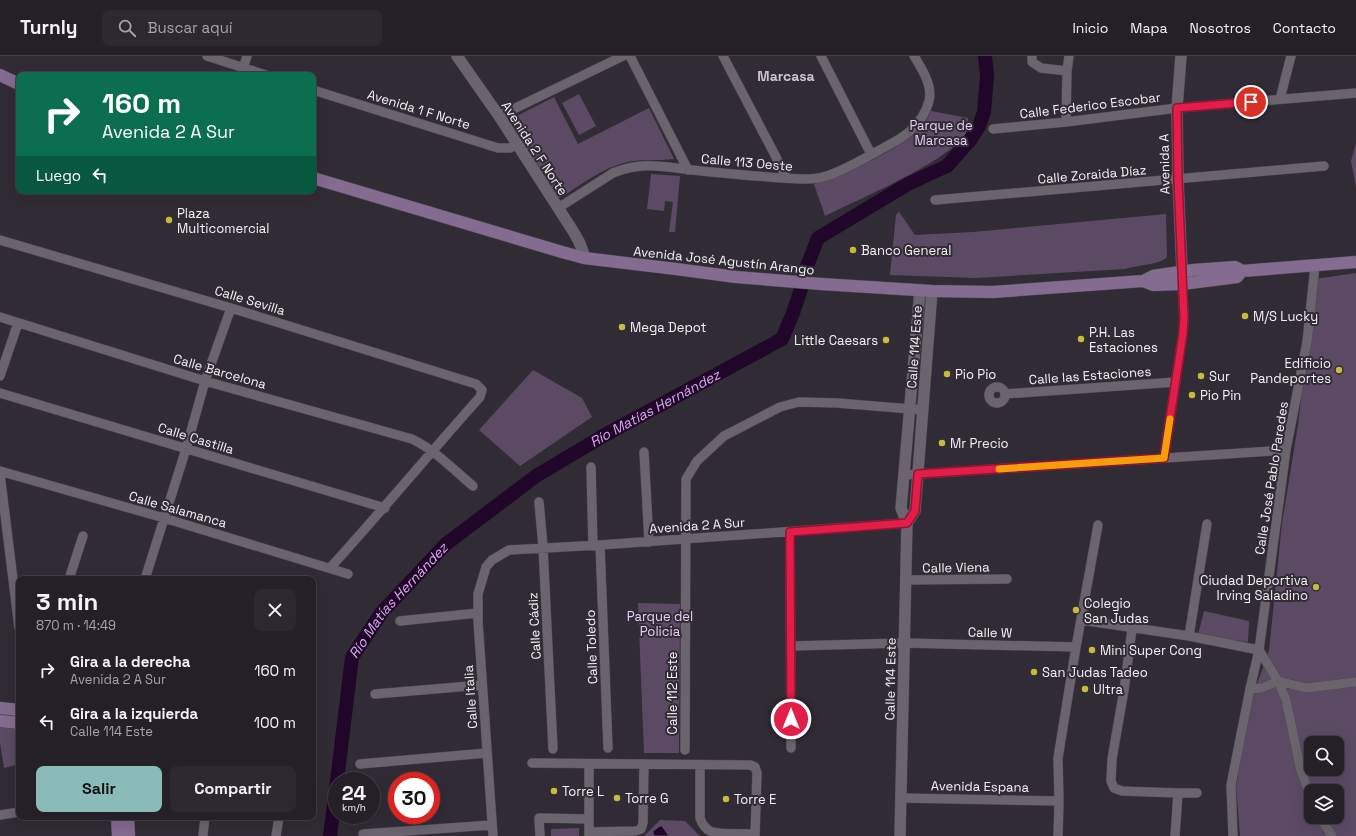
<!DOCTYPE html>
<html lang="es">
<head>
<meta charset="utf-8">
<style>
  body { margin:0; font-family:"Space Grotesk",sans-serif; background:#2d2830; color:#f1f3f6; height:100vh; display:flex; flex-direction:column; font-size:15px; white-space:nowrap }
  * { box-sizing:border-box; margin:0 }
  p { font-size:13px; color:#a3a3a8 }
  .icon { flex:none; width:22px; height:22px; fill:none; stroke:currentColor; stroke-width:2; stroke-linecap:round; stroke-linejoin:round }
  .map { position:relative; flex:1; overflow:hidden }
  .panel { position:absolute; left:16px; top:520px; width:300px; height:244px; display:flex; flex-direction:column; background:#252028; border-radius:8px; box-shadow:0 4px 16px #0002,0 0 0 1px #423e45 }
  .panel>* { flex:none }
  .guide { position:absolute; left:16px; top:16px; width:300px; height:122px; border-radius:8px; box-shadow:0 4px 16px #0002,0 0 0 1px #423e45; background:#0b6e4f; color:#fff; overflow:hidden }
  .buttons { position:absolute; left:1304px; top:680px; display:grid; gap:8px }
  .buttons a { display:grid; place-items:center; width:40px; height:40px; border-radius:8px; background:#252028; box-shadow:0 4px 16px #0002,0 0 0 1px #423e45; font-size:20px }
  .speed { position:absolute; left:328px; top:716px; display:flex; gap:8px; font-size:20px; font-weight:700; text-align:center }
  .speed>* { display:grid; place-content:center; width:52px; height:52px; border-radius:50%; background:#252028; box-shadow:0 4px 16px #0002,0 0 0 1px #423e45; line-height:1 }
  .speed small { font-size:10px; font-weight:400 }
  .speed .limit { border:6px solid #d22; background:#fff; color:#111 }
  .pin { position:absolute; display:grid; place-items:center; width:34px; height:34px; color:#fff; margin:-17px; border:2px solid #fff; border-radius:50%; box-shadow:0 1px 4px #0007 }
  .me { position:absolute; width:44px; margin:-22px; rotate:0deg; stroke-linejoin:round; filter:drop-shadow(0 0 3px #0008) }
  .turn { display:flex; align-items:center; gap:14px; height:84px; padding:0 20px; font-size:18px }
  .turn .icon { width:52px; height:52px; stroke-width:2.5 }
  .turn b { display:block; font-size:28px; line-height:34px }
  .then { display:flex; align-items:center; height:38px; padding:0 20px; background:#0003; gap:8px; font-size:15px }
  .round { display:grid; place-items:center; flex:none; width:42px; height:42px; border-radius:8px; background:#2d2830 }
  .summary { display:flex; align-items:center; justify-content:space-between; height:68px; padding:0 20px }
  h1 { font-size:24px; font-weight:700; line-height:30px }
  .cta { display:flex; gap:8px; margin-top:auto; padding:8px 20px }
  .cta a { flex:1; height:46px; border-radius:8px; background:#8bbbb9; color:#111; font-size:16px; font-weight:700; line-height:46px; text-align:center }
  .cta a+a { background:#2d2830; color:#f1f3f6 }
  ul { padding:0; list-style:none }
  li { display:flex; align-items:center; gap:12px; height:52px; padding:0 20px }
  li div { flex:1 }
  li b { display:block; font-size:15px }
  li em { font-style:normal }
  header { display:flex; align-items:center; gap:24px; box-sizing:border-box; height:56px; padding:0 20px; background:#252028; border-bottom:1px solid #423e45 }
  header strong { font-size:19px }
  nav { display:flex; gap:22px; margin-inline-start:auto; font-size:14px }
  .search { width:280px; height:36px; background:#2d2830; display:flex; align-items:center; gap:10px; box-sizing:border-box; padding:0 14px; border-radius:8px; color:#a3a3a8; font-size:15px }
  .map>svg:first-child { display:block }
</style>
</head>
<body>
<header>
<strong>Turnly</strong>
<div class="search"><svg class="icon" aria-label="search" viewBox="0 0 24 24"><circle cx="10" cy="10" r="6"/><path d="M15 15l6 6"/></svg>Buscar aquí</div>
<nav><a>Inicio</a><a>Mapa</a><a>Nosotros</a><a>Contacto</a></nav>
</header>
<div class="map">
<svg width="1356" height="780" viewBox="0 0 1356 780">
  <rect width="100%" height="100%" fill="#312b35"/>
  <path fill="#5c4a65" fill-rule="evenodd" d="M 579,38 L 596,70 L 579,79 L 562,47 Z
    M 554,41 L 578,88 L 649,52 L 674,103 C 658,105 643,103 627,106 C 603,112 583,127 562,141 L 557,142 L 508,65 L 509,64 Z
    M 931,55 L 968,62 C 968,66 968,73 966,77 C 950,105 857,144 825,160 L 814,128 C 841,120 903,93 922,70 C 926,66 928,60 931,55 Z
    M 1356,87 L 1356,131 L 1351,105 Z
    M 651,118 L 680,120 L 675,176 L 669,176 L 673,146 L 665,145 L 664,155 L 647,153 Z
    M 899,156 L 915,179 L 973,176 L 1166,158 L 1167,201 C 1160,209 1137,209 1125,213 L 976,222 L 890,219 L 896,159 Z
    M 1356,217 L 1356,780 L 1240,780 L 1236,730 L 1251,644 L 1269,595 L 1282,467 L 1298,369 L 1315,223 ZM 1311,687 L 1337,687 L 1337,713 L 1311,713 ZM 1311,735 L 1337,735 L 1337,761 L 1311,761 Z
    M 533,314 L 582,342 L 592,361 L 520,410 L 479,374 Z
    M 638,547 L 680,548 L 679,697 L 644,697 Z
    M 1204,555 L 1249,565 L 1248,586 L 1198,579 Z
    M 0,671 L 19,673 L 19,708 L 4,712 L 0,687 Z
    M 660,764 L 685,765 L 700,780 L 644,780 Z
    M 579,772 L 579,780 L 551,780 L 551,773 Z"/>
  <path fill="#20072a" stroke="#604d68" d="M 660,770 L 662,770 L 669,780 L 655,780 L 653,778 L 653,775 Z"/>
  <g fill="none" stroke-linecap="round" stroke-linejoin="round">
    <g stroke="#20072a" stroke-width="14">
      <path id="s1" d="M 337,725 L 352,601 L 382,556 L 446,488 L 536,420 L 603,380 L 782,283 L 793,257 L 803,227 L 805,215 L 818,182 L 908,128 L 947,110 L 971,83 L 979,70 L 984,56 L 987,20 L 985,0"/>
      <path d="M 330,780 L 337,725"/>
    </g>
    <g stroke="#4e4851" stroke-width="10">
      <path id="minor" d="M 207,0 L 266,19
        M 630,0 L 688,114
        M 723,0 L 787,122
        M 821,0 L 871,98
        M 1032,0 L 1032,6 L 1041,12 L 1067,15
        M 241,19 L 247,0
        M 313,34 L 498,92 L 510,92 L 516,89
        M 1280,43 L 1291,0
        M 499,60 L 623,0
        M 1066,66 L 1067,15 L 1069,0
        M 993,73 L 1066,66 L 1177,52 L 1356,37
        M 935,144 L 1324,110
        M 558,152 L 613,117 C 645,104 668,112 701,115 C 735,118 770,122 805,123 C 811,123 817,123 823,121 C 842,116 861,104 878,95 C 888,89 900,84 909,76 C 918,68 926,57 929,45 C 933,30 922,13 914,0
        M 0,184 L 231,252 L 476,328 L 482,334 L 480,341 C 429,398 381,456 330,512
        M 0,261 L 205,325 L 412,383 C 435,394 454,414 473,430
        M 0,320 L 18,267
        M989 339a8 8 0 1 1 16 0a8 8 0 1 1-16 0Z
        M 0,337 L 385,452
        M 1005,338 L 1176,326
        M 644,396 L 649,486
        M 1164,402 L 1183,277 L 1184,262 L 1182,223
        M 591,411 L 593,490
        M 0,415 L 164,462 L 348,518
        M 0,418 L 19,572
        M 904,419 L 1286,394
        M 539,446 L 543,491 L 553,693
        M 790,476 L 791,692
        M 600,489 L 608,692
        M 69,523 L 83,480
        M 145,523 L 186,393 L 205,325 L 231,252
        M 906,524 L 1007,523
        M 1081,564 L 1189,580 L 1259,594 L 1278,625 L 1286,644 L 1301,715 L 1311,741
        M 400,565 L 478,557
        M 1132,573 L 1124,634 L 1112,703 L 1111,725 L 1114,732 L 1122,735 L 1178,737 L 1197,737
        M 1189,580 L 1207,468
        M 791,590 L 904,587 L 1076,591
        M 1250,633 L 1262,632 L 1278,625 L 1306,632 L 1356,626
        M 375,638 L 482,629
        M 685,694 L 686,423 L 697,405 L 724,380 L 780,351 L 799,346 L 837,347 L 923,354
        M 532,707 L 750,709 L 755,711 L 757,717 L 755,780
        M 360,708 L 487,697
        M 700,709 L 700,762 C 702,768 704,772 710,775 C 719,779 745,777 755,778
        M 901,742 L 1059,745
        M 0,759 L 19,756
        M 1320,761 L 1332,780
        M 589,776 L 635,775 L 641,773 L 643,767 L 644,709
        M 363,778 L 492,769
        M 203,780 L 205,761
        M 276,780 L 279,761
        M 493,780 L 478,565 L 478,538 L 486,511 L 492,504 L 509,494 L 600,489 L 907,467
        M 540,780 L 539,762 L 589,763
        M 589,780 L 589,708
        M 1058,780 L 1059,745 L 1058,702 L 1076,591 L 1098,469
        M 1175,780 L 1178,737
        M 1233,780 L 1231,729 L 1250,633 L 1259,594 L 1286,394 L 1307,286 L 1315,210"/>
    </g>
    <g stroke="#4e4851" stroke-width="12">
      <path id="tertiary" d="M 457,0 L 499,60 L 573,175 C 578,184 583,191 584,202
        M 1181,0 L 1177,52 L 1178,124 L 1182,215
        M 920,234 L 901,452 L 907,467 L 915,455 L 932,235
        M 900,780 L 907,467"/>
    </g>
    <g stroke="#4e4851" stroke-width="13">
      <path id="secondary" d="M 0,19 L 19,28
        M 313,122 L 562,196 L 584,202 L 676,213 L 736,221 L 821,228 L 932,235 L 993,236 L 1143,225 L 1153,220 L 1193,214 L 1235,211 L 1242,215 L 1356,206
        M 1143,225 L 1153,229 L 1182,228 L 1237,221 L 1242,215
        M 0,652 L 19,654
        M 0,665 L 19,667
        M 117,761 L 118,780
        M 128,761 L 129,780"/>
    </g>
    <use href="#minor" stroke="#6b646f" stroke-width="9"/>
    <use href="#tertiary" stroke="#6b646f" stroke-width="11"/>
    <use href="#secondary" stroke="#846b90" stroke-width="12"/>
  </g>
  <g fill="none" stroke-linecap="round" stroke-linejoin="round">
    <g stroke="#92132f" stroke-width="10">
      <path id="route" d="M 791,663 L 790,476 L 907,467 L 915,455 L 918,418 L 1164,402 L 1183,277 L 1184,262 L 1178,124 L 1177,52 L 1251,46"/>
    </g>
    <use href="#route" stroke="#e11d48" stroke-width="7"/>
    <path stroke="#f59e0b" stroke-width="7" d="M 999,413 L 1164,402 L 1170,363"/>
  </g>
  <g fill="#c6bb3c" stroke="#312b35" stroke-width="1.5">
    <circle cx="169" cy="164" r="4"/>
    <circle cx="853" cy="194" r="4"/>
    <circle cx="1245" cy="260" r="4"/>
    <circle cx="622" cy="271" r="4"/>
    <circle cx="1081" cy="283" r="4"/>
    <circle cx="886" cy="284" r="4"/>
    <circle cx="1339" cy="314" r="4"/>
    <circle cx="947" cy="318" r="4"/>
    <circle cx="1201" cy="320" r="4"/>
    <circle cx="1192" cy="339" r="4"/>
    <circle cx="942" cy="387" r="4"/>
    <circle cx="1316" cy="531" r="4"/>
    <circle cx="1076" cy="554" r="4"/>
    <circle cx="1092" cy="594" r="4"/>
    <circle cx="1034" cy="616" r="4"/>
    <circle cx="1085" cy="633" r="4"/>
    <circle cx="554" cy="735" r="4"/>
    <circle cx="617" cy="742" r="4"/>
    <circle cx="726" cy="743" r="4"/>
  </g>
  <g text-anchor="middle" stroke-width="4" stroke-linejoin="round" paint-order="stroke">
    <g font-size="13" fill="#f5f0f7" stroke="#312b35">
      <text transform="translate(1090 49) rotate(-7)" y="5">Calle Federico Escobar</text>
      <text transform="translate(419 53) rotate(17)" y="5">Avenida 1 F Norte</text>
      <text transform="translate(535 92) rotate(57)" y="5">Avenida 2 F Norte</text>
      <text transform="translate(747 106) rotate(5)" y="5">Calle 113 Oeste</text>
      <text transform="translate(1164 108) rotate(-91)" y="5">Avenida A</text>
      <text transform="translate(1092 118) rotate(-5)" y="5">Calle Zoraida Díaz</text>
      <text transform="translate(724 204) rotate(6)" y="5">Avenida José Agustín Arango</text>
      <text transform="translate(250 244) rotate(17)" y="5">Calle Sevilla</text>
      <text transform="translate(914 291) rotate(-86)" y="5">Calle 114 Este</text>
      <text transform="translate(220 315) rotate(16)" y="5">Calle Barcelona</text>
      <text transform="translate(1090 319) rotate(-4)" y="5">Calle las Estaciones</text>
      <text transform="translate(196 382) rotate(17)" y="5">Calle Castilla</text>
      <text transform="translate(1271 422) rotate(-81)" y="5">Calle José Pablo Paredes</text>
      <text transform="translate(178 453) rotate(16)" y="5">Calle Salamanca</text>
      <text transform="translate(697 469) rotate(-4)" y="5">Avenida 2 A Sur</text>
      <text transform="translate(956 511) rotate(-1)" y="5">Calle Viena</text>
      <text transform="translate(534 570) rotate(-93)" y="5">Calle Cádiz</text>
      <text transform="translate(990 576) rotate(1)" y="5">Calle W</text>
      <text transform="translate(591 591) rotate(-92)" y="5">Calle Toledo</text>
      <text transform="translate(890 623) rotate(-89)" y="5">Calle 114 Este</text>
      <text transform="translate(672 637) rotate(-90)" y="5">Calle 112 Este</text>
      <text transform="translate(470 641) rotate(-94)" y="5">Calle Italia</text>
      <text transform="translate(980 730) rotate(1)" y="5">Avenida Espana</text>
    </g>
    <g font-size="13" fill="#e9cff7" stroke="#312b35">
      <text x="941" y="74">Parque de<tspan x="941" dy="15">Marcasa</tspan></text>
      <text x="660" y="565">Parque del<tspan x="660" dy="15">Policia</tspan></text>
    </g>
    <g font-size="13" fill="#f5f0f7" stroke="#312b35" text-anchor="start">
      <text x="177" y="162">Plaza<tspan x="177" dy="15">Multicomercial</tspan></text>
      <text x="861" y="199">Banco General</text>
      <text x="1253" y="265">M/S Lucky</text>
      <text x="630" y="276">Mega Depot</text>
      <text x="1089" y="281">P.H. Las<tspan x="1089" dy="15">Estaciones</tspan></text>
      <text x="878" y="289" text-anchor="end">Little Caesars</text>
      <text x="1331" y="312" text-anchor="end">Edificio<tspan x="1331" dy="15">Pandeportes</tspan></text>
      <text x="955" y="323">Pio Pio</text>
      <text x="1209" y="325">Sur</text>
      <text x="1200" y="344">Pio Pin</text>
      <text x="950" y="392">Mr Precio</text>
      <text x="1308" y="529" text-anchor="end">Ciudad Deportiva<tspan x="1308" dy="15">Irving Saladino</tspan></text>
      <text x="1084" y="552">Colegio<tspan x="1084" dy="15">San Judas</tspan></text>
      <text x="1100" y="599">Mini Super Cong</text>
      <text x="1042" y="621">San Judas Tadeo</text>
      <text x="1093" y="638">Ultra</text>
      <text x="562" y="740">Torre L</text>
      <text x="625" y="747">Torre G</text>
      <text x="734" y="748">Torre E</text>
    </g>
    <g font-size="14" font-weight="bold" fill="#ccc4d1" stroke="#312b35">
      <text x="786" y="25">Marcasa</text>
    </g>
    <g font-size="14" font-style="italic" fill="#d8acee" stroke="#312b35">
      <text dy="5" stroke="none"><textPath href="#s1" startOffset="522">Río Matías Hernández</textPath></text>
      <text dy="5" stroke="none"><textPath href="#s1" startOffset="198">Río Matías Hernández</textPath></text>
    </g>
  </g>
</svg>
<div class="buttons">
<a><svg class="icon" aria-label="search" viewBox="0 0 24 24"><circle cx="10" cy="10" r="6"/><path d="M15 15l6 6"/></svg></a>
<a><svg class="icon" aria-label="layers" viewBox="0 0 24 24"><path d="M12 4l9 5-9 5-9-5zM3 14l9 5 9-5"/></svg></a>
</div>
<div class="speed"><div>24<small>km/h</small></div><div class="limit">30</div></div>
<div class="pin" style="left:1251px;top:46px;background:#d93025"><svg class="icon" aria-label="arrive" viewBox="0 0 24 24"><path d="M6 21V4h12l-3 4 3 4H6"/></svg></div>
<svg class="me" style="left:791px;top:663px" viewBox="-20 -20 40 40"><circle r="17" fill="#e11d48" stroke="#fff" stroke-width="3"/><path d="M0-11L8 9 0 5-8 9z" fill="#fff"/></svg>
<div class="guide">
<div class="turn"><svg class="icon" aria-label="right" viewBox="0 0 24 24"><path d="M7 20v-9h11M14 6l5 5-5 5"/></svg><div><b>160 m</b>Avenida 2 A Sur</div></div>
<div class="then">Luego<svg class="icon" aria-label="left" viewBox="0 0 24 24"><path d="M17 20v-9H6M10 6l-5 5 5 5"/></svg></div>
</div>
<section class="panel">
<div class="summary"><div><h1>3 min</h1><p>870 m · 14:49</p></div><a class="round"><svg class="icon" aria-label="close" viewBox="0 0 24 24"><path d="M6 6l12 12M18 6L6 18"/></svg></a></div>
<ul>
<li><svg class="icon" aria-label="right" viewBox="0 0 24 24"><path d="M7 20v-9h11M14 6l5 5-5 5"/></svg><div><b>Gira a la derecha</b><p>Avenida 2 A Sur</p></div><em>160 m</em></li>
<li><svg class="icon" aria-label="left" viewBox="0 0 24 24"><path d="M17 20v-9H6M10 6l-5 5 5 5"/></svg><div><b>Gira a la izquierda</b><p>Calle 114 Este</p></div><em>100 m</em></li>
</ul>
<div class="cta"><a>Salir</a><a>Compartir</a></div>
</section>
</div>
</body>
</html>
